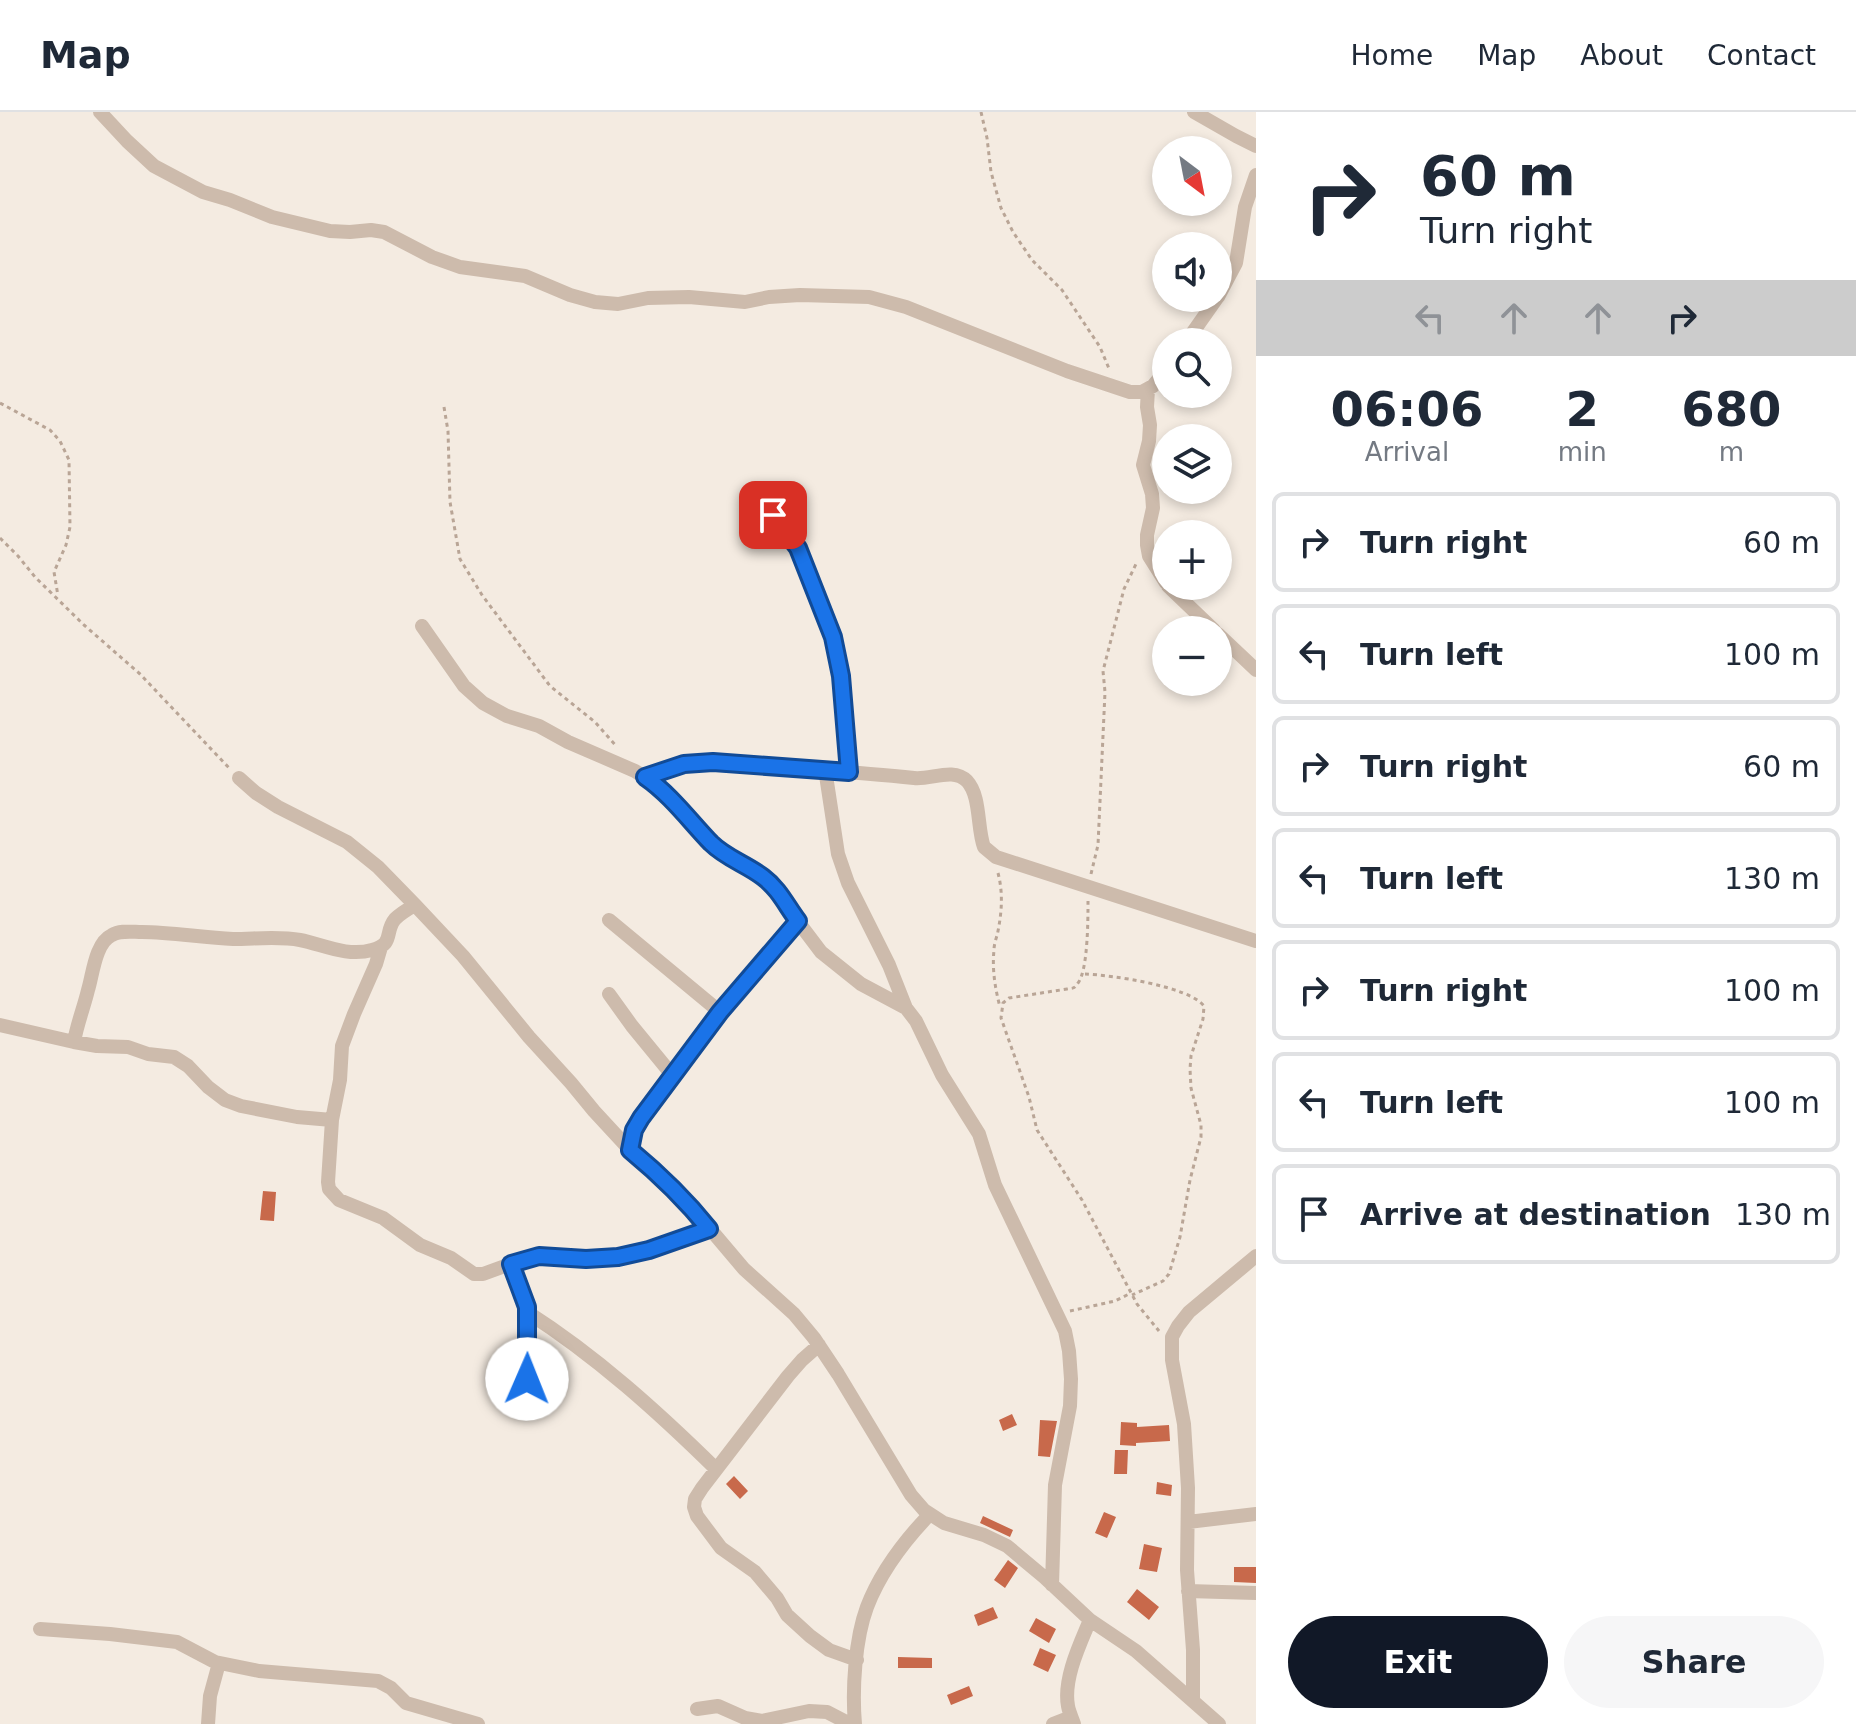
<!DOCTYPE html>
<html lang="en">
<head>
<meta charset="utf-8">
<style>
  body { margin:0; font-family:"DejaVu Sans",sans-serif; background:#f6f6f7; color:#1f2937; height:100vh; display:flex; flex-direction:column; font-size:30px; white-space:nowrap }
  * { box-sizing:border-box; margin:0 }
  p { font-size:26px; color:#747a83 }
  .icon { flex:none; width:44px; height:44px; fill:none; stroke:currentColor; stroke-width:2; stroke-linecap:round; stroke-linejoin:round }
  .map { position:relative; flex:1; overflow:hidden }
  .side { display:flex; flex-direction:column; background:#fff; width:600px }
  .side>* { flex:none }
  .guide { background:#fff; color:#1f2937; overflow:hidden }
  .needle { width:52px; rotate:148deg }
  .controls { position:absolute; left:1152px; top:24px; display:grid; gap:16px }
  .controls a { display:grid; place-items:center; width:80px; height:80px; border-radius:50%; background:#fff; box-shadow:0 4px 12px #0003; font-size:40px }
  .pin { position:absolute; display:grid; place-items:center; width:68px; height:68px; color:#fff; margin:-34px; border-radius:16px; box-shadow:0 4px 12px #0006 }
  .me { position:absolute; width:88px; margin:-44px; rotate:1deg; stroke-linejoin:round; filter:drop-shadow(0 0 6px #0008) }
  .turn { display:flex; align-items:center; gap:28px; height:168px; padding:0 32px; font-size:36px }
  .turn .icon { width:104px; height:104px; stroke-width:2.5 }
  .turn b { display:block; font-size:56px; line-height:68px }
  .lanes { display:flex; align-items:center; height:76px; padding:0 32px; background:#0003; justify-content:center; gap:40px; direction:ltr }
  .lanes .off { opacity:.35 }
  .eta { display:flex; justify-content:space-evenly; align-items:center; height:136px; text-align:center }
  .eta b { font-size:48px; font-weight:600; line-height:56px }
  .action { display:flex; gap:16px; margin-top:auto; padding:16px 32px }
  .action a { flex:1; height:92px; border-radius:48px; background:#111827; color:#fff; font-size:32px; font-weight:600; line-height:92px; text-align:center }
  .action a+a { background:#f6f6f7; color:#1f2937 }
  ul { padding:0; list-style:none }
  li { display:flex; align-items:center; gap:24px; height:100px; margin:0 16px 12px; padding:0 16px; border:4px solid #e0e1e3; border-radius:12px }
  li div { flex:1 }
  li b { display:block; font-size:30px }
  li em { font-style:normal }
  header { display:flex; align-items:center; gap:48px; box-sizing:border-box; height:112px; padding:0 40px; background:#fff; border-bottom:2px solid #e0e1e3 }
  header strong { font-size:38px }
  nav { display:flex; gap:44px; margin-inline-start:auto; font-size:28px }
  main { display:flex; flex:1; min-height:0 }
  .map>svg:first-child { display:block }
</style>
</head>
<body>
<header>
<strong>Map</strong>
<nav><a>Home</a><a>Map</a><a>About</a><a>Contact</a></nav>
</header>
<main>
<div class="map">
<svg width="1256" height="1612" viewBox="0 0 1256 1612">
  <rect width="100%" height="100%" fill="#f4ebe1"/>
  <path fill="#c8694b" d="M 263,1079 L 276,1080 L 274,1109 L 260,1108 Z
    M 1012,1302 L 1017,1313 L 1003,1319 L 999,1308 Z
    M 1040,1308 L 1057,1309 L 1050,1345 L 1038,1344 Z
    M 1121,1310 L 1137,1311 L 1137,1315 L 1169,1313 L 1170,1329 L 1136,1331 L 1136,1334 L 1120,1333 Z
    M 1115,1338 L 1128,1338 L 1127,1362 L 1114,1362 Z
    M 734,1364 L 748,1379 L 740,1387 L 726,1372 Z
    M 1157,1370 L 1172,1373 L 1171,1384 L 1156,1382 Z
    M 1104,1400 L 1116,1405 L 1107,1426 L 1095,1421 Z
    M 983,1404 L 1013,1418 L 1010,1425 L 980,1411 Z
    M 1144,1432 L 1162,1436 L 1157,1460 L 1139,1457 Z
    M 1008,1448 L 1018,1456 L 1005,1476 L 994,1468 Z
    M 1234,1455 L 1256,1455 L 1256,1471 L 1234,1470 Z
    M 1137,1477 L 1159,1495 L 1149,1508 L 1127,1490 Z
    M 993,1495 L 998,1506 L 978,1514 L 974,1503 Z
    M 1036,1506 L 1056,1517 L 1049,1531 L 1029,1519 Z
    M 1040,1536 L 1056,1543 L 1048,1560 L 1033,1553 Z
    M 898,1545 L 932,1546 L 932,1556 L 898,1556 Z
    M 969,1574 L 973,1584 L 951,1593 L 947,1583 Z"/>
  <g fill="none" stroke-linecap="round" stroke-linejoin="round">
    <path stroke="#b9a596" stroke-width="3" stroke-dasharray="4 4" stroke-linecap="butt" d="M 981,0 L 987,26 L 991,60 L 1001,96 L 1013,120 L 1032,148 L 1062,178 L 1100,235 L 1110,259
      M 0,291 L 50,318 L 60,329 L 69,348 L 70,415 L 66,433 L 54,460 L 58,484
      M 444,295 L 448,319 L 450,390 L 460,447 L 482,483 L 550,574 L 595,610 L 617,635
      M 0,426 L 18,444 L 35,465 L 84,513 L 140,562 L 231,658
      M 998,761 C 1003,780 1002,799 998,819 C 997,825 994,831 994,838 C 992,857 995,876 1000,895
      M 1091,762 L 1098,733 L 1105,580 L 1103,559 L 1124,477 L 1136,452
      M 1088,789 C 1088,807 1088,858 1078,871 C 1074,877 1074,876 1067,877 L 1009,886 L 1003,891 L 1001,906 L 1029,985 L 1037,1018 L 1082,1088 L 1137,1192 L 1159,1219
      M 1085,862 C 1111,863 1188,874 1204,894 L 1203,907 L 1191,944 L 1190,957 L 1191,976 L 1201,1013 L 1201,1025 L 1190,1068 L 1180,1125 L 1169,1162 L 1163,1169 L 1132,1183
      M 1070,1199 L 1115,1189 L 1131,1181"/>
    <path stroke="#cdbbac" stroke-width="14" d="M 100,0 L 127,29 L 154,54 L 203,80 L 230,88 L 272,105 L 330,119 L 350,120 L 371,118 L 384,120 L 432,145 L 460,155 L 525,164 L 570,183 L 595,190 L 618,192 L 648,186 L 689,185 L 745,190 L 769,185 L 800,183 L 869,185 L 906,195 L 1067,259 L 1130,280 L 1142,280 L 1153,274 L 1166,258
      M 1194,0 L 1236,24 L 1256,34
      M 1218,185 L 1236,151 L 1245,95 L 1256,63
      M 1186,230 L 1217,186
      M 1148,277 L 1147,295 L 1150,313 L 1149,329 L 1143,353 L 1152,382 L 1153,396 L 1147,423 L 1147,433 L 1149,444 L 1166,471
      M 760,387 L 798,436 L 833,525 L 841,564 L 849,660
      M 1168,474 L 1214,518
      M 422,514 L 464,574 L 483,591 L 507,604 L 539,614 L 568,630 L 635,659 L 660,675 L 682,696 L 712,731 L 738,751 L 762,764 L 779,778 L 793,803 L 821,840 L 861,872 L 906,896 L 916,909 L 942,963 L 979,1022 L 995,1073 L 1065,1219 L 1069,1239 L 1071,1267 L 1070,1294 L 1055,1373 L 1052,1473
      M 1218,522 L 1256,558
      M 825,657 L 838,742 L 848,771 L 889,853 L 906,896
      M 645,665 C 667,658 687,651 711,650 C 739,649 768,653 797,656 C 836,659 875,662 914,666 C 931,668 953,655 967,669 C 981,684 977,717 984,735 L 996,745 L 1256,829
      M 239,666 L 256,681 L 278,695 L 347,730 L 378,755 L 415,793 L 463,844 L 529,925 L 571,971 L 594,999 L 630,1038 L 658,1061 L 689,1092 L 744,1157 L 794,1202 L 814,1226 L 838,1262 L 911,1383 L 924,1398 L 944,1411 L 984,1423 L 1007,1434 L 1044,1465 L 1090,1508 L 1136,1539 L 1219,1612
      M 609,808 L 720,900
      M 381,835 L 376,852 L 354,902 L 342,934 L 340,968 L 332,1008 L 328,1070 L 329,1077 L 339,1088 L 383,1106 L 420,1133 L 451,1146 L 474,1162 L 483,1162 L 524,1147 L 539,1144 L 586,1147 L 618,1145 L 649,1138 L 709,1117
      M 609,882 L 632,914 L 673,964
      M 0,913 L 74,930 L 97,934 L 128,935 L 148,942 L 174,945 L 188,954 L 208,975 L 225,988 L 241,994 L 297,1005 L 332,1008
      M 74,930 C 77,912 84,895 88,878 C 93,862 95,831 112,823 C 120,818 132,820 142,820 C 172,820 203,826 233,827 C 255,827 279,824 300,828 C 324,833 347,845 372,838 C 395,832 384,820 395,807 C 401,801 408,797 415,793
      M 630,1038 L 634,1018 L 641,1006 L 720,900 L 798,809
      M 511,1152 L 527,1195 L 527,1267
      M 527,1200 C 596,1244 658,1300 716,1357
      M 819,1233 L 802,1248 L 788,1264 L 702,1376 L 695,1387 L 694,1395 L 697,1404 L 721,1436 L 755,1460 L 777,1486 L 787,1503 L 810,1524 L 829,1538 L 857,1548
      M 1188,1410 L 1256,1402
      M 1188,1479 L 1256,1481
      M 40,1517 L 110,1522 L 177,1530 L 215,1550 L 259,1559 L 378,1569 L 391,1576 L 406,1591 L 478,1612
      M 1193,1589 L 1193,1538 L 1187,1458 L 1188,1376 L 1184,1312 L 1172,1248 L 1172,1225 L 1178,1214 L 1189,1200 L 1256,1144
      M 697,1597 L 718,1594 L 745,1606 L 762,1609 L 809,1599 L 827,1600 L 850,1612
      M 208,1612 L 210,1584 L 219,1551
      M 855,1612 C 852,1578 855,1527 867,1495 C 880,1461 905,1428 930,1402
      M 1053,1612 L 1071,1605
      M 1074,1612 C 1072,1606 1069,1600 1068,1594 C 1063,1567 1080,1532 1090,1508"/>
  </g>
  <g fill="none" stroke-linecap="round" stroke-linejoin="round">
    <g stroke="#114b97" stroke-width="20">
      <path id="route" d="M 527,1267 L 527,1195 L 511,1152 L 539,1144 L 586,1147 L 618,1145 L 649,1138 L 709,1117 C 685,1087 659,1062 630,1038 L 634,1018 L 641,1006 L 720,900 L 798,809 C 786,793 779,777 763,765 C 746,752 726,746 711,731 C 689,708 671,683 645,665 L 684,652 L 713,650 L 849,660 L 841,564 L 833,525 L 798,436 L 773,403"/>
    </g>
    <use href="#route" stroke="#1a73e8" stroke-width="14"/>
  </g>
</svg>
<div class="controls">
<a><svg class="needle" viewBox="-14 -14 28 28"><path d="M0-13l5 13h-10z" fill="#e53935"/><path d="M0 13l5-13h-10z" fill="#747a83"/></svg></a>
<a><svg class="icon" aria-label="sound" viewBox="0 0 24 24"><path d="M4 9h4l5-4v14l-5-4H4zM17 9q2 3 0 6"/></svg></a>
<a><svg class="icon" aria-label="search" viewBox="0 0 24 24"><circle cx="10" cy="10" r="6"/><path d="M15 15l6 6"/></svg></a>
<a><svg class="icon" aria-label="layers" viewBox="0 0 24 24"><path d="M12 4l9 5-9 5-9-5zM3 14l9 5 9-5"/></svg></a>
<a>+</a>
<a>−</a>
</div>
<div class="pin" style="left:773px;top:403px;background:#d93025"><svg class="icon" aria-label="arrive" viewBox="0 0 24 24"><path d="M6 21V4h12l-3 4 3 4H6"/></svg></div>
<svg class="me" style="left:527px;top:1267px" viewBox="-20 -20 40 40"><circle r="19" fill="#fff"/><path d="M0-13L10 11 0 6-10 11z" fill="#1a73e8"/></svg>
</div>
<section class="side">
<div class="guide">
<div class="turn"><svg class="icon" aria-label="right" viewBox="0 0 24 24"><path d="M7 20v-9h11M14 6l5 5-5 5"/></svg><div><b>60 m</b>Turn right</div></div>
<div class="lanes"><svg class="icon off" aria-label="left" viewBox="0 0 24 24"><path d="M17 20v-9H6M10 6l-5 5 5 5"/></svg><svg class="icon off" aria-label="ahead" viewBox="0 0 24 24"><path d="M12 20V5M6 11l6-6 6 6"/></svg><svg class="icon off" aria-label="ahead" viewBox="0 0 24 24"><path d="M12 20V5M6 11l6-6 6 6"/></svg><svg class="icon" aria-label="right" viewBox="0 0 24 24"><path d="M7 20v-9h11M14 6l5 5-5 5"/></svg></div>
</div>
<div class="eta">
<div><b>06:06</b><p>Arrival</p></div>
<div><b>2</b><p>min</p></div>
<div><b>680</b><p>m</p></div>
</div>
<ul>
<li><svg class="icon" aria-label="right" viewBox="0 0 24 24"><path d="M7 20v-9h11M14 6l5 5-5 5"/></svg><div><b>Turn right</b></div><em>60 m</em></li>
<li><svg class="icon" aria-label="left" viewBox="0 0 24 24"><path d="M17 20v-9H6M10 6l-5 5 5 5"/></svg><div><b>Turn left</b></div><em>100 m</em></li>
<li><svg class="icon" aria-label="right" viewBox="0 0 24 24"><path d="M7 20v-9h11M14 6l5 5-5 5"/></svg><div><b>Turn right</b></div><em>60 m</em></li>
<li><svg class="icon" aria-label="left" viewBox="0 0 24 24"><path d="M17 20v-9H6M10 6l-5 5 5 5"/></svg><div><b>Turn left</b></div><em>130 m</em></li>
<li><svg class="icon" aria-label="right" viewBox="0 0 24 24"><path d="M7 20v-9h11M14 6l5 5-5 5"/></svg><div><b>Turn right</b></div><em>100 m</em></li>
<li><svg class="icon" aria-label="left" viewBox="0 0 24 24"><path d="M17 20v-9H6M10 6l-5 5 5 5"/></svg><div><b>Turn left</b></div><em>100 m</em></li>
<li><svg class="icon" aria-label="arrive" viewBox="0 0 24 24"><path d="M6 21V4h12l-3 4 3 4H6"/></svg><div><b>Arrive at destination</b></div><em>130 m</em></li>
</ul>
<div class="action"><a>Exit</a><a>Share</a></div>
</section>
</main>
</body>
</html>
